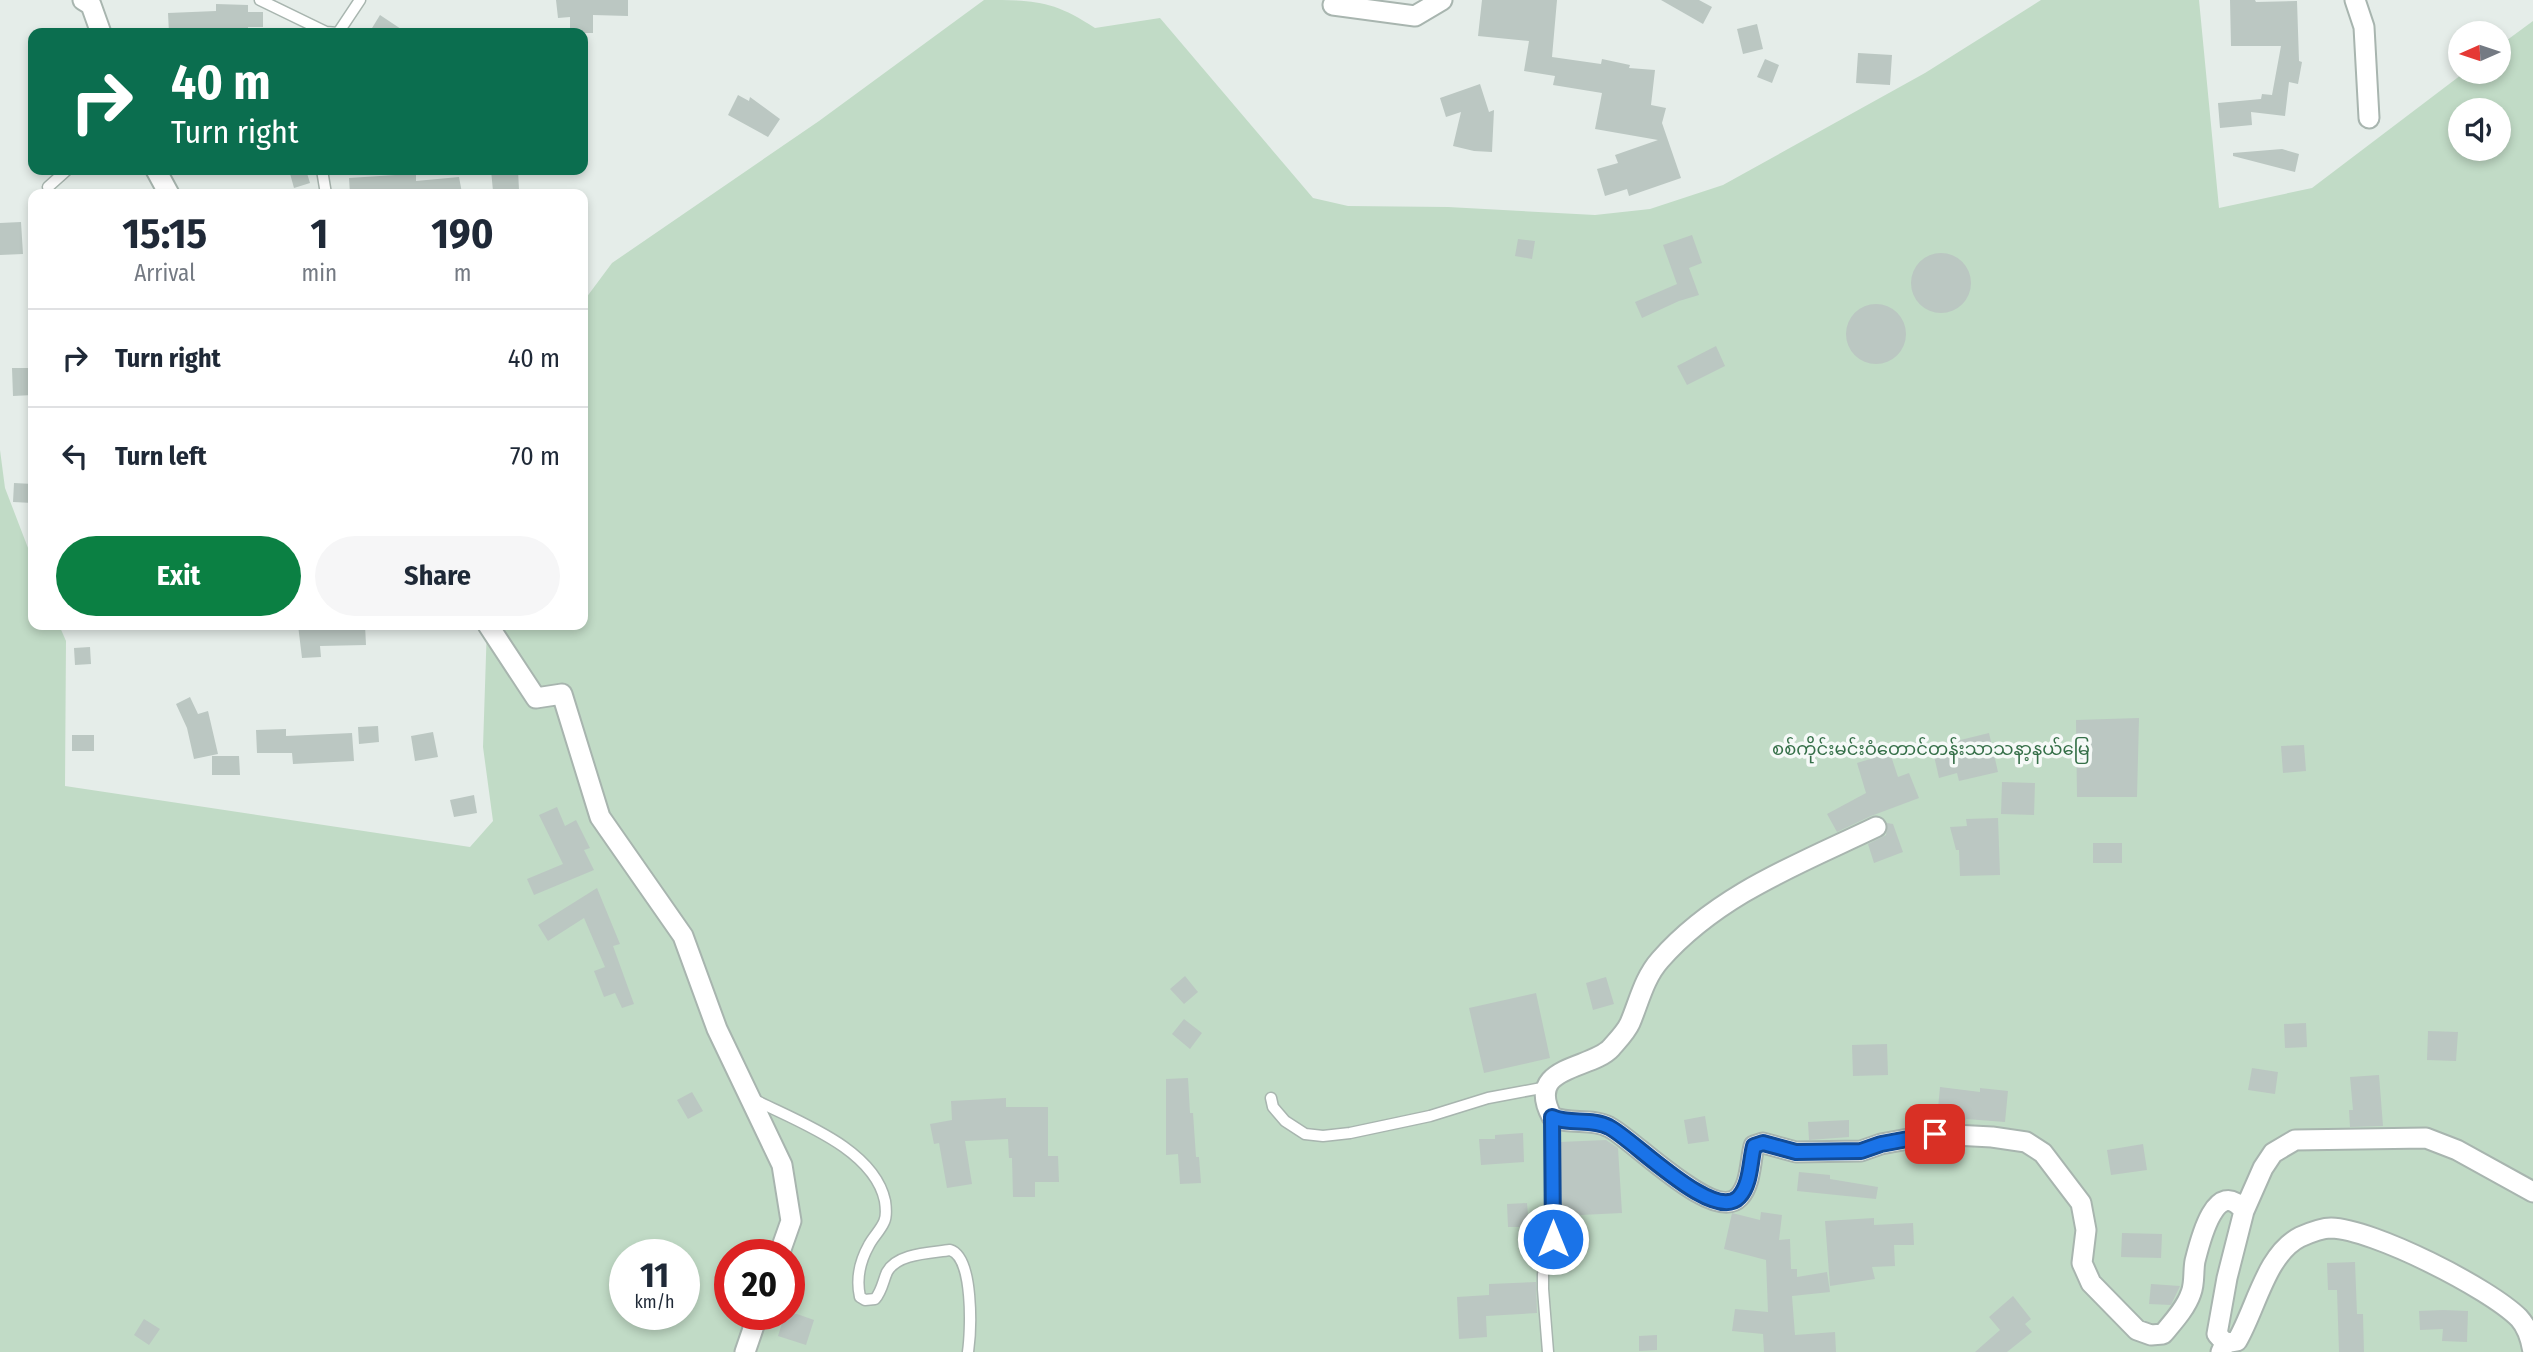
<!DOCTYPE html>
<html lang="en">
<head>
<meta charset="utf-8">
<style>
  body { margin:0; font-family:"Fira Sans Condensed","Noto Sans Myanmar",sans-serif; background:#f6f6f7; color:#1f2937; height:100vh; display:flex; flex-direction:column; font-size:26px; white-space:nowrap }
  * { box-sizing:border-box; margin:0 }
  p { font-size:23px; color:#747a83 }
  .icon { flex:none; width:38px; height:38px; fill:none; stroke:currentColor; stroke-width:2; stroke-linecap:round; stroke-linejoin:round }
  .map { position:relative; flex:1; overflow:hidden }
  .drawer { position:absolute; left:28px; top:189px; width:560px; height:441px; display:flex; flex-direction:column; background:#fff; border-radius:14px; box-shadow:0 4px 10px #0003 }
  .drawer>* { flex:none }
  .guide { position:absolute; left:28px; top:28px; width:560px; height:147px; border-radius:14px; box-shadow:0 4px 10px #0003; background:#0b6e4f; color:#fff; overflow:hidden }
  .needle { width:46px; rotate:267deg }
  .tools { position:absolute; left:2448px; top:21px; display:grid; gap:14px }
  .tools a { display:grid; place-items:center; width:63px; height:63px; border-radius:50%; background:#fff; box-shadow:0 4px 10px #0003; font-size:35px }
  .speed { position:absolute; left:609px; top:1239px; display:flex; gap:14px; font-size:35px; font-weight:700; text-align:center }
  .speed>* { display:grid; place-content:center; width:91px; height:91px; border-radius:50%; background:#fff; box-shadow:0 4px 10px #0003; line-height:1 }
  .speed small { font-size:18px; font-weight:400 }
  .speed .limit { border:10px solid #d22; background:#fff; color:#111 }
  .pin { position:absolute; display:grid; place-items:center; width:60px; height:60px; color:#fff; margin:-30px; border-radius:14px; box-shadow:0 4px 10px #0006 }
  .me { position:absolute; width:77px; margin:-38px; rotate:0deg; stroke-linejoin:round; filter:drop-shadow(0 0 5px #0008) }
  .turn { display:flex; align-items:center; gap:24px; height:147px; padding:0 28px; font-size:32px }
  .turn .icon { width:91px; height:91px; stroke-width:2.5 }
  .turn b { display:block; font-size:49px; line-height:60px }
  .eta { display:flex; justify-content:space-evenly; align-items:center; height:119px; text-align:center }
  .eta b { font-size:42px; font-weight:700; line-height:49px }
  .action { display:flex; gap:14px; margin-top:auto; padding:14px 28px }
  .action a { flex:1; height:80px; border-radius:42px; background:#0b8043; color:#fff; font-size:28px; font-weight:700; line-height:80px; text-align:center }
  .action a+a { background:#f6f6f7; color:#1f2937 }
  ul { padding:0; list-style:none }
  li { display:flex; align-items:center; gap:21px; height:98px; padding:0 28px; border-top:2px solid #e0e1e3 }
  li div { flex:1 }
  li b { display:block; font-size:26px }
  li em { font-style:normal }
  .map>svg:first-child { display:block }
</style>
</head>
<body>
<div class="map">
<svg width="2533" height="1352" viewBox="0 0 2533 1352">
  <rect width="100%" height="100%" fill="#e5ede9"/>
  <path fill="#c1dbc6" fill-rule="evenodd" d="M 984,0 C 1034,0 1053,0 1095,28 L 1160,18 L 1313,198 L 1348,206 L 1448,207 L 1595,215 L 1650,209 L 1723,185 L 1925,73 L 2041,0 L 2199,0 L 2219,208 L 2312,188 L 2465,72 L 2499,72 L 2499,46 L 2533,21 L 2533,1352 L 0,1352 L 0,450 L 5,488 L 33,561 L 33,625 L 59,625 L 66,641 L 65,786 L 470,847 L 493,821 L 483,747 L 487,625 L 583,625 L 583,302 L 612,263 L 819,121 ZM 2460,110 L 2499,110 L 2499,149 L 2460,149 ZM 625,1255 L 684,1255 L 684,1314 L 625,1314 ZM 730,1255 L 789,1255 L 789,1314 L 730,1314 Z"/>
  <path fill="#bbc7c2" d="M 556,0 L 628,0 L 628,16 L 593,15 L 593,33 L 570,33 L 570,17 L 558,18 Z
    M 1482,0 L 1557,0 L 1552,57 L 1601,64 L 1602,59 L 1630,65 L 1629,68 L 1655,70 L 1651,105 L 1666,108 L 1662,123 L 1681,178 L 1629,196 L 1627,189 L 1605,196 L 1597,169 L 1618,163 L 1615,155 L 1658,140 L 1595,129 L 1602,93 L 1553,85 L 1555,76 L 1524,71 L 1529,41 L 1478,36 Z
    M 1661,0 L 1699,0 L 1712,7 L 1703,24 Z
    M 2230,0 L 2255,0 L 2256,2 L 2297,1 L 2299,61 L 2302,62 L 2298,84 L 2289,82 L 2285,116 L 2251,112 L 2252,125 L 2220,128 L 2218,103 L 2261,99 L 2262,94 L 2272,95 L 2281,46 L 2231,46 Z
    M 216,4 L 248,5 L 248,12 L 263,12 L 263,27 L 248,27 L 248,33 L 216,33 L 216,30 L 169,33 L 168,13 L 216,11 Z
    M 380,15 L 407,33 L 369,33 Z
    M 1757,24 L 1763,49 L 1743,54 L 1737,29 Z
    M 1858,53 L 1892,55 L 1890,85 L 1856,83 Z
    M 1765,59 L 1779,65 L 1772,83 L 1757,77 Z
    M 1480,84 L 1489,112 L 1494,110 L 1492,152 L 1474,151 L 1453,146 L 1461,112 L 1446,117 L 1440,98 Z
    M 738,95 L 749,101 L 750,97 L 780,119 L 768,137 L 728,115 Z
    M 2282,149 L 2299,154 L 2295,172 L 2233,156 L 2233,153 Z
    M 289,170 L 306,170 L 310,183 L 294,188 Z
    M 395,170 L 416,170 L 416,181 L 459,177 L 462,193 L 350,194 L 349,178 L 395,175 Z
    M 491,170 L 518,170 L 519,190 L 493,191 Z
    M 21,222 L 23,254 L 0,255 L 0,223 Z
    M 1692,235 L 1702,263 L 1689,268 L 1699,295 L 1679,301 L 1642,318 L 1635,302 L 1677,284 L 1663,245 Z
    M 1518,239 L 1535,241 L 1532,259 L 1515,256 Z
    M1911 283a30 30 0 1 1 60 0a30 30 0 1 1-60 0Z
    M1846 334a30 30 0 1 1 60 0a30 30 0 1 1-60 0Z
    M 1716,346 L 1725,366 L 1687,385 L 1677,366 Z
    M 12,368 L 33,368 L 33,395 L 13,396 Z
    M 14,483 L 33,484 L 33,503 L 13,502 Z
    M 298,625 L 365,625 L 366,645 L 320,646 L 321,657 L 302,658 Z
    M 90,647 L 91,664 L 75,665 L 74,648 Z
    M 190,697 L 198,714 L 208,711 L 218,754 L 194,759 L 187,728 L 176,704 Z
    M 2139,718 L 2137,797 L 2077,797 L 2076,720 Z
    M 378,726 L 379,742 L 359,744 L 358,727 Z
    M 286,729 L 286,736 L 352,733 L 354,761 L 293,764 L 292,753 L 257,753 L 256,730 Z
    M 433,732 L 438,757 L 415,761 L 411,736 Z
    M 1989,733 L 1998,772 L 1959,781 L 1957,773 L 1939,778 L 1932,747 Z
    M 72,735 L 94,735 L 94,751 L 72,751 Z
    M 2304,745 L 2306,771 L 2283,773 L 2281,746 Z
    M 1890,753 L 1898,777 L 1909,773 L 1919,798 L 1871,816 L 1837,832 L 1827,814 L 1866,793 L 1857,763 Z
    M 212,756 L 239,756 L 240,775 L 212,775 Z
    M 2002,782 L 2035,783 L 2034,815 L 2001,814 Z
    M 474,795 L 477,813 L 454,817 L 450,800 Z
    M 557,807 L 565,826 L 576,820 L 590,848 L 584,850 L 594,870 L 534,895 L 527,879 L 563,864 L 539,815 Z
    M 1998,818 L 2000,875 L 1960,876 L 1959,850 L 1956,850 L 1950,827 L 1967,826 L 1966,819 Z
    M 1887,823 L 1893,824 L 1903,852 L 1874,863 L 1868,844 L 1886,835 Z
    M 2093,843 L 2122,843 L 2122,863 L 2093,863 Z
    M 597,888 L 620,944 L 613,946 L 634,1004 L 622,1008 L 615,993 L 604,997 L 594,971 L 605,967 L 584,918 L 548,941 L 538,925 Z
    M 1185,976 L 1198,992 L 1184,1004 L 1170,989 Z
    M 1606,977 L 1614,1004 L 1593,1010 L 1586,983 Z
    M 1536,993 L 1550,1058 L 1484,1073 L 1469,1008 Z
    M 1184,1019 L 1202,1033 L 1190,1049 L 1172,1034 Z
    M 2306,1023 L 2307,1047 L 2285,1048 L 2284,1024 Z
    M 2428,1031 L 2458,1032 L 2456,1061 L 2427,1060 Z
    M 1887,1044 L 1888,1075 L 1853,1076 L 1852,1045 Z
    M 2252,1068 L 2278,1072 L 2275,1094 L 2248,1090 Z
    M 2379,1075 L 2383,1126 L 2350,1127 L 2349,1110 L 2353,1110 L 2350,1077 Z
    M 1188,1078 L 1190,1113 L 1193,1113 L 1196,1157 L 1199,1157 L 1201,1183 L 1180,1184 L 1178,1154 L 1166,1155 L 1166,1079 Z
    M 1940,1087 L 1980,1092 L 1980,1088 L 2008,1091 L 2005,1122 L 1966,1119 L 1965,1122 L 1937,1119 Z
    M 692,1092 L 703,1111 L 688,1119 L 677,1100 Z
    M 1006,1098 L 1006,1107 L 1048,1107 L 1048,1156 L 1058,1156 L 1059,1182 L 1035,1182 L 1035,1197 L 1013,1197 L 1012,1158 L 1009,1158 L 1008,1139 L 965,1141 L 972,1184 L 947,1188 L 939,1143 L 934,1144 L 930,1124 L 952,1120 L 951,1101 Z
    M 1705,1116 L 1709,1141 L 1688,1144 L 1684,1120 Z
    M 1849,1120 L 1849,1137 L 1809,1140 L 1808,1122 Z
    M 1523,1133 L 1524,1162 L 1481,1165 L 1479,1139 L 1495,1139 L 1495,1135 Z
    M 1606,1140 L 1618,1148 L 1622,1213 L 1560,1216 L 1560,1142 Z
    M 2143,1144 L 2147,1170 L 2111,1175 L 2107,1150 Z
    M 1799,1172 L 1830,1175 L 1830,1179 L 1878,1187 L 1876,1199 L 1797,1191 Z
    M 1527,1203 L 1529,1227 L 1508,1227 L 1507,1204 Z
    M 1761,1212 L 1782,1215 L 1779,1240 L 1790,1239 L 1791,1269 L 1797,1269 L 1797,1277 L 1827,1272 L 1830,1292 L 1792,1296 L 1795,1335 L 1835,1332 L 1836,1352 L 1764,1352 L 1763,1334 L 1732,1331 L 1735,1309 L 1768,1312 L 1766,1260 L 1724,1249 L 1732,1213 L 1760,1220 Z
    M 1874,1218 L 1874,1225 L 1913,1223 L 1914,1245 L 1894,1245 L 1895,1266 L 1872,1267 L 1875,1279 L 1830,1286 L 1825,1221 Z
    M 2122,1233 L 2162,1234 L 2161,1258 L 2121,1257 Z
    M 2355,1262 L 2357,1314 L 2363,1314 L 2364,1352 L 2339,1352 L 2337,1290 L 2328,1290 L 2327,1263 Z
    M 1536,1282 L 1537,1313 L 1486,1316 L 1487,1337 L 1459,1339 L 1457,1297 L 1489,1295 L 1489,1284 Z
    M 2151,1284 L 2180,1286 L 2171,1305 L 2149,1304 Z
    M 2013,1296 L 2031,1319 L 2025,1324 L 2032,1332 L 2007,1352 L 1975,1352 L 2000,1330 L 1989,1317 Z
    M 2443,1310 L 2468,1311 L 2467,1342 L 2442,1341 L 2443,1329 L 2420,1330 L 2419,1311 Z
    M 785,1314 L 797,1314 L 814,1320 L 806,1345 L 778,1336 Z
    M 144,1319 L 160,1329 L 149,1345 L 134,1335 Z
    M 1657,1335 L 1657,1350 L 1639,1351 L 1639,1336 Z"/>
  <g fill="none" stroke-linecap="round" stroke-linejoin="round">
    <g stroke="#a8b5af" stroke-width="13">
      <path id="lane" d="M 260,0 L 326,32 L 338,33 L 360,0
        M 322,170 L 326,194
        M 48,187 L 67,170
        M 1271,1098 L 1273,1107 L 1285,1121 L 1305,1134 L 1323,1136 L 1350,1133 L 1430,1116 L 1488,1098 L 1547,1087
        M 753,1099 C 796,1121 874,1148 885,1201 C 886,1208 887,1216 884,1222 C 880,1231 873,1237 869,1245 C 860,1261 856,1279 860,1297 L 865,1300 L 875,1299 C 882,1291 883,1281 887,1272 C 897,1253 931,1253 950,1250 C 974,1257 971,1331 968,1352
        M 1548,1352 L 1543,1289 L 1543,1274 L 1553,1239 L 1552,1117"/>
    </g>
    <g stroke="#a8b5af" stroke-width="23">
      <path id="street" d="M 83,0 L 91,5 L 101,33
        M 2355,0 L 2364,27 L 2369,118
        M 1333,5 L 1415,16 L 1442,0
        M 156,170 L 169,194
        M 488,625 L 536,698 L 562,694 L 600,817 L 683,936 L 717,1029 L 782,1165 L 791,1221 L 779,1255
        M 1876,827 C 1799,864 1718,894 1660,960 C 1644,978 1639,1002 1630,1023 C 1626,1032 1617,1041 1611,1048 C 1591,1070 1524,1065 1552,1117 C 1569,1125 1592,1118 1609,1127 C 1632,1138 1714,1224 1739,1197 C 1751,1184 1750,1162 1754,1146 L 1763,1143 L 1796,1152 L 1861,1151 L 1881,1144 L 1935,1134 L 1992,1137 L 2026,1142 L 2043,1153 L 2081,1203 L 2086,1230 L 2082,1263 L 2091,1283 L 2137,1330 L 2151,1335 L 2163,1334 C 2173,1322 2186,1308 2191,1293 C 2195,1283 2193,1271 2195,1261 C 2200,1241 2216,1175 2244,1211
        M 2225,1343 L 2217,1334 L 2227,1278 L 2244,1211 L 2263,1168 L 2273,1153 L 2295,1140 L 2426,1138 L 2457,1150 L 2533,1192
        M 745,1352 L 758,1314
        M 2221,1352 L 2225,1343 L 2237,1341 C 2256,1309 2266,1254 2300,1237 C 2309,1233 2321,1228 2331,1228 C 2373,1229 2489,1288 2519,1318 C 2528,1328 2531,1339 2533,1352"/>
    </g>
    <use href="#lane" stroke="#fff" stroke-width="10"/>
    <use href="#street" stroke="#fff" stroke-width="19"/>
  </g>
  <g fill="none" stroke-linecap="round" stroke-linejoin="round">
    <g stroke="#114b97" stroke-width="18">
      <path id="route" d="M 1553,1239 L 1552,1117 C 1569,1125 1592,1118 1609,1127 C 1632,1138 1714,1224 1739,1197 C 1751,1184 1750,1161 1754,1146 L 1763,1143 L 1796,1152 L 1861,1151 L 1881,1144 L 1935,1134"/>
    </g>
    <use href="#route" stroke="#1a73e8" stroke-width="12"/>
  </g>
  <g text-anchor="middle" stroke-width="7" stroke-linejoin="round" paint-order="stroke">
    <g font-size="18" fill="#356f48" stroke="#f5f9f7">
      <text x="1931" y="755">စစ်ကိုင်းမင်းဝံတောင်တန်းသာသနာ့နယ်မြေ</text>
    </g>
  </g>
</svg>
<div class="tools">
<a><svg class="needle" viewBox="-14 -14 28 28"><path d="M0-13l5 13h-10z" fill="#e53935"/><path d="M0 13l5-13h-10z" fill="#747a83"/></svg></a>
<a><svg class="icon" aria-label="sound" viewBox="0 0 24 24"><path d="M4 9h4l5-4v14l-5-4H4zM17 9q2 3 0 6"/></svg></a>
</div>
<div class="speed"><div>11<small>km/h</small></div><div class="limit">20</div></div>
<div class="pin" style="left:1935px;top:1134px;background:#d93025"><svg class="icon" aria-label="arrive" viewBox="0 0 24 24"><path d="M6 21V4h12l-3 4 3 4H6"/></svg></div>
<svg class="me" style="left:1553px;top:1239px" viewBox="-20 -20 40 40"><circle r="17" fill="#1a73e8" stroke="#fff" stroke-width="3"/><path d="M0-11L8 9 0 5-8 9z" fill="#fff"/></svg>
<div class="guide">
<div class="turn"><svg class="icon" aria-label="right" viewBox="0 0 24 24"><path d="M7 20v-9h11M14 6l5 5-5 5"/></svg><div><b>40 m</b>Turn right</div></div>
</div>
<section class="drawer">
<div class="eta">
<div><b>15:15</b><p>Arrival</p></div>
<div><b>1</b><p>min</p></div>
<div><b>190</b><p>m</p></div>
</div>
<ul>
<li><svg class="icon" aria-label="right" viewBox="0 0 24 24"><path d="M7 20v-9h11M14 6l5 5-5 5"/></svg><div><b>Turn right</b></div><em>40 m</em></li>
<li><svg class="icon" aria-label="left" viewBox="0 0 24 24"><path d="M17 20v-9H6M10 6l-5 5 5 5"/></svg><div><b>Turn left</b></div><em>70 m</em></li>
</ul>
<div class="action"><a>Exit</a><a>Share</a></div>
</section>
</div>
</body>
</html>
